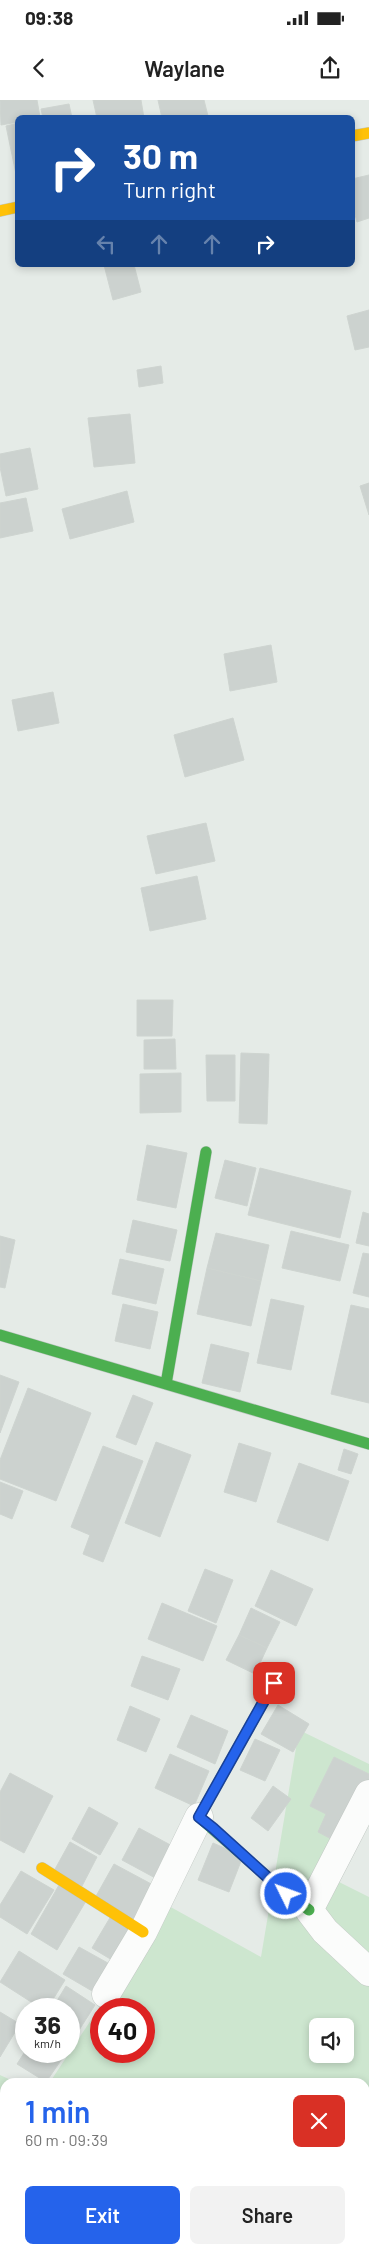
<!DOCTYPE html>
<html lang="en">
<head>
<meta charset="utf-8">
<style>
  body { margin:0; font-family:Barlow,sans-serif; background:#f2f2f2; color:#222; height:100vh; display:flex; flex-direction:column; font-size:19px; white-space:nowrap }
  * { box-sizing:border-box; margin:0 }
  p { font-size:16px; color:#767676 }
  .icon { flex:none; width:28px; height:28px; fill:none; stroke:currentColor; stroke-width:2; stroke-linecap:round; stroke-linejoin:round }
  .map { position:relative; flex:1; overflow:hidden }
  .details { position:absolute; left:0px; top:1978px; width:370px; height:176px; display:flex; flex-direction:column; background:#fff; border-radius:15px 15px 0 0; box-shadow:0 2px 8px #0003 }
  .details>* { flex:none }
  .guide { position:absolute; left:15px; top:15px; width:340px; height:152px; border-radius:8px; box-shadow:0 2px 8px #0003; background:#1a4fa0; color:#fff; overflow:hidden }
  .tools { position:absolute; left:309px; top:1918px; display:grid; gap:10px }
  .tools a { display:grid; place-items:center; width:45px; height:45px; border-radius:8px; background:#fff; box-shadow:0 2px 8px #0003; font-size:25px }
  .speed { position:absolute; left:15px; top:1898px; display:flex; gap:10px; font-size:25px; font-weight:700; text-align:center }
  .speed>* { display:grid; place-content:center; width:65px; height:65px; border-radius:50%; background:#fff; box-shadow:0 2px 8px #0003; line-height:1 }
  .speed small { font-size:12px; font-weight:400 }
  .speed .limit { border:8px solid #d22; background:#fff; color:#111 }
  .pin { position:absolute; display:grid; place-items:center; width:42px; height:42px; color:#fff; margin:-21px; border-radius:10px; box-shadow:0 2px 8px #0006 }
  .me { position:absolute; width:55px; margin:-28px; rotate:312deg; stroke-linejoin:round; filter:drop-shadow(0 0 4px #0008) }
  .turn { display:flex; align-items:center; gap:18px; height:105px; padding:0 25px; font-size:22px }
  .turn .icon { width:65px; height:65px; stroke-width:2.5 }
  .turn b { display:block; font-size:35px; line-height:42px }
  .lanes { display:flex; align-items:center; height:48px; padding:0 25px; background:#0003; justify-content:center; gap:25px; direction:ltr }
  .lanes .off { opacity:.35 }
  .round { display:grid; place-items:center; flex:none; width:52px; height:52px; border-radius:8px; background:#f2f2f2 }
  .headline { display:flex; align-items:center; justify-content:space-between; height:85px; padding:0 25px }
  h1 { font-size:30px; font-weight:600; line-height:38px; color:#2563eb }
  .primary-button { display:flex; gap:10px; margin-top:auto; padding:10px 25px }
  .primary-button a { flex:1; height:58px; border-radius:8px; background:#2563eb; color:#fff; font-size:20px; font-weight:600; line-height:58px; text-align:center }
  .primary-button a+a { background:#f2f2f2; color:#222 }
  .status { display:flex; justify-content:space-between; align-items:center; height:35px; padding:0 25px; background:#fff; direction:ltr }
  .status svg { height:14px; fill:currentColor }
  header { display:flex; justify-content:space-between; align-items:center; height:65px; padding:0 25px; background:#fff; font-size:22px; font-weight:600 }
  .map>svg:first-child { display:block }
</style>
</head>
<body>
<div class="status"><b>09:38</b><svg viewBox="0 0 49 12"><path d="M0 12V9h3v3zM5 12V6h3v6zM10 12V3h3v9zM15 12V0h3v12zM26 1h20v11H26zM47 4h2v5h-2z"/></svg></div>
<header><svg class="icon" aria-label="back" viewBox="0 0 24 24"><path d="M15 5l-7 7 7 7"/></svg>Waylane<svg class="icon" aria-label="share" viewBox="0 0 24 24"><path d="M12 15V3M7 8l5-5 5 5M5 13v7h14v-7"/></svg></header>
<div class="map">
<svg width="369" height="2153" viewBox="0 0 369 2153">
  <rect width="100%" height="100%" fill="#e5ebe7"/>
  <path fill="#cde6cf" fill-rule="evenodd" d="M 299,1630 L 369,1664 L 369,1697 L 335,1780 L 369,1797 L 369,2153 L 30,2153 L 29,2149 L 365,2149 L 365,1982 L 50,1982 L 167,1805 L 261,1857 ZM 101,1909 L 144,1909 L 144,1951 L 101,1951 ZM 318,1926 L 345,1926 L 345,1954 L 318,1954 Z
    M 0,1975 L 15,1982 L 5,1982 L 5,2116 L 0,2113 Z"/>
  <path fill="#a2deda" d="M 0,2113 L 5,2116 L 5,2149 L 29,2149 L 30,2153 L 0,2153 Z"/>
  <path fill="#ccd2cf" stroke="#ced4d0" d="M 0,0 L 37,0 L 40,17 L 18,18 L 18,22 L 1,25 Z
    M 93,0 L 141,0 L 144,18 L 97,18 Z
    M 158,0 L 204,0 L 208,16 L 162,18 Z
    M 69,4 L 72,18 L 43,18 L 41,9 Z
    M 18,23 L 18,74 L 16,74 L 6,26 Z
    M 369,75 L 369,118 L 357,122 L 352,103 L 352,79 Z
    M 104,165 L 134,165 L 141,192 L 113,200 Z
    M 369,210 L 369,247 L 355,250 L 347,216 Z
    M 161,266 L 163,283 L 139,287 L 137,270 Z
    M 130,314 L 135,363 L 94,367 L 88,318 Z
    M 30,348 L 38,389 L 6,396 L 0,367 L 0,354 Z
    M 369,383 L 369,415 L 360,386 Z
    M 127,391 L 134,422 L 70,439 L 62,409 Z
    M 26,398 L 33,431 L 0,438 L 0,403 Z
    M 271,545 L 277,582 L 230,591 L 224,554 Z
    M 53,592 L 59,623 L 18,631 L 12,600 Z
    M 233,618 L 244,660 L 185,677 L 174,635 Z
    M 206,723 L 215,761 L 156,774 L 147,736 Z
    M 197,776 L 206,819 L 150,831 L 141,788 Z
    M 137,900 L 173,900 L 172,936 L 137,936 Z
    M 175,939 L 176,969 L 144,969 L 144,940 Z
    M 241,953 L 269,954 L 267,1024 L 239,1023 Z
    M 206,955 L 235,955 L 235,1001 L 207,1001 Z
    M 181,973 L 181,1012 L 140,1013 L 140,974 Z
    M 147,1045 L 187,1053 L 176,1108 L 137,1100 Z
    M 225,1060 L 256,1068 L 247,1106 L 215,1098 Z
    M 260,1068 L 351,1091 L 340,1138 L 248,1115 Z
    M 363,1112 L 369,1114 L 369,1146 L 356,1143 Z
    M 133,1120 L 177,1130 L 170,1161 L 126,1152 Z
    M 291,1131 L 349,1145 L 340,1181 L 282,1168 Z
    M 216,1133 L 269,1145 L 261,1181 L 207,1168 Z
    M 0,1136 L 15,1140 L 5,1188 L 0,1187 Z
    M 363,1153 L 369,1154 L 369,1197 L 353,1193 Z
    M 120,1159 L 164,1169 L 156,1204 L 112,1194 Z
    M 207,1168 L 261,1181 L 251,1226 L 197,1214 Z
    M 271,1199 L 304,1206 L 291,1270 L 257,1263 Z
    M 123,1204 L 158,1212 L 150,1249 L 115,1241 Z
    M 351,1205 L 369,1209 L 369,1303 L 331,1294 Z
    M 211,1244 L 249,1253 L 240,1292 L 202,1283 Z
    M 0,1275 L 19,1282 L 0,1333 Z
    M 28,1288 L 91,1313 L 56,1401 L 0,1379 L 0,1360 Z
    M 133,1295 L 153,1303 L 136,1345 L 116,1337 Z
    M 156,1342 L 191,1355 L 160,1437 L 125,1423 Z
    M 239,1343 L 271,1353 L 256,1402 L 224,1392 Z
    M 103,1346 L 143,1361 L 103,1462 L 83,1454 L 90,1435 L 71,1427 Z
    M 344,1349 L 358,1354 L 351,1374 L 338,1370 Z
    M 299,1363 L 349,1381 L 328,1441 L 277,1422 Z
    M 0,1382 L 23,1391 L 12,1419 L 0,1414 Z
    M 205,1469 L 233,1480 L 216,1523 L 188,1511 Z
    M 271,1470 L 313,1489 L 296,1526 L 255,1506 Z
    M 162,1503 L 217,1526 L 203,1561 L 148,1539 Z
    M 251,1508 L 280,1522 L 267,1548 L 239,1535 Z
    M 239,1535 L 267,1548 L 255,1574 L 226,1560 Z
    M 142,1556 L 180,1569 L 168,1600 L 131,1586 Z
    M 278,1605 L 309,1624 L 293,1652 L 261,1634 Z
    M 130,1606 L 160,1619 L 146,1652 L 117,1640 Z
    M 191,1615 L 228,1631 L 215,1664 L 177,1647 Z
    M 255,1639 L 280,1650 L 265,1681 L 240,1670 Z
    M 170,1654 L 209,1671 L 194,1706 L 155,1688 Z
    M 334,1657 L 369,1674 L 369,1682 L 339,1743 L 318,1732 L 326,1714 L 310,1706 Z
    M 10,1673 L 53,1696 L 24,1753 L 0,1740 L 0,1692 Z
    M 273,1686 L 291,1699 L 268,1731 L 251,1718 Z
    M 89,1707 L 118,1723 L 100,1755 L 72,1739 Z
    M 139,1728 L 176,1748 L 159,1780 L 122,1760 Z
    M 70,1742 L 97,1757 L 82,1786 L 54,1771 Z
    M 213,1743 L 243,1756 L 229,1792 L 198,1780 Z
    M 114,1764 L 155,1786 L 136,1820 L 95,1798 Z
    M 21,1771 L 54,1790 L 27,1834 L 0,1817 L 0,1805 Z
    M 59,1785 L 86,1801 L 57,1850 L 31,1834 Z
    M 111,1816 L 136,1831 L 117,1863 L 92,1848 Z
    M 79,1847 L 115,1867 L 99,1895 L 63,1874 Z
    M 19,1851 L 65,1880 L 47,1909 L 42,1909 L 0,1882 Z
    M 66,1886 L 95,1905 L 69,1946 L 69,1909 L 52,1909 Z
    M 0,1912 L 20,1924 L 0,1957 Z
    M 26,1950 L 26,1951 L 56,1951 L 64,1956 L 46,1982 L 17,1964 Z"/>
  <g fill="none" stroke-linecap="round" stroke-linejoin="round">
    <g stroke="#c2c8c4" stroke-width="29">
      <path id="street" d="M 369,1694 L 309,1810 L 325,1831 L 369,1872
        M 106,1894 L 143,1832 L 199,1717"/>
    </g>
    <g stroke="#bec7c3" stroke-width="12">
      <path id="fast" d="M 0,1235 L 369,1344
        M 166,1284 L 206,1052
        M 274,1583 L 199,1717 L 280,1788 L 309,1810"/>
    </g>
    <g stroke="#bec7c3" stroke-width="12">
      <path id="slow" d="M 352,36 L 369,33
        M 0,111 L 18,107
        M 42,1768 L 143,1832"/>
    </g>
    <use href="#street" stroke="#fbfcfb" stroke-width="28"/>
    <use href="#fast" stroke="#4caf50" stroke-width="11"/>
    <use href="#slow" stroke="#ffc107" stroke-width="11"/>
  </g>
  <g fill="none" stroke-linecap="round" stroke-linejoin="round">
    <g stroke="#184099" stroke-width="12">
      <path id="route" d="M 274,1583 L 199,1717 L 213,1728 L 286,1794"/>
    </g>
    <use href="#route" stroke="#2563eb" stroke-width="9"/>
  </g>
</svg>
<div class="tools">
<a><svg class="icon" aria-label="sound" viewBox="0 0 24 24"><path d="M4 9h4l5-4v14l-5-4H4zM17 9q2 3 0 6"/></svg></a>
</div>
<div class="speed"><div>36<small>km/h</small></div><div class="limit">40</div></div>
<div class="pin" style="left:274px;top:1583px;background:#d93025"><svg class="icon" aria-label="arrive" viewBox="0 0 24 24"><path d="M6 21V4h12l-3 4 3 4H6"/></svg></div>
<svg class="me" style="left:286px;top:1794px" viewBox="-20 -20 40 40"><circle r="17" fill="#2563eb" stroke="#fff" stroke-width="3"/><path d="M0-11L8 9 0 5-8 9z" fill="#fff"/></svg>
<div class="guide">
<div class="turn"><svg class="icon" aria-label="right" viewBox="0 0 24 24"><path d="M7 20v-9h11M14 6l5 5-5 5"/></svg><div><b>30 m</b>Turn right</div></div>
<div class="lanes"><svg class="icon off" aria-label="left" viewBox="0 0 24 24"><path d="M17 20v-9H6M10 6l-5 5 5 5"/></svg><svg class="icon off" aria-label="ahead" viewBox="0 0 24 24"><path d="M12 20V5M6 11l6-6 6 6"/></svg><svg class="icon off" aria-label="ahead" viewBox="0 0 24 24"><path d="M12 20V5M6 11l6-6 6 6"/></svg><svg class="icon" aria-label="right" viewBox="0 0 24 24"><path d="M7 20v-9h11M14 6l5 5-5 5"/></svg></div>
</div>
<section class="details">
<div class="headline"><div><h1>1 min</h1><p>60 m · 09:39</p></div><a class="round" style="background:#d93025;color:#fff"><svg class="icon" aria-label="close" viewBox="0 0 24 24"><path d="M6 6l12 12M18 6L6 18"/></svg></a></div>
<div class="primary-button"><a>Exit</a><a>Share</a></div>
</section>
</div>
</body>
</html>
